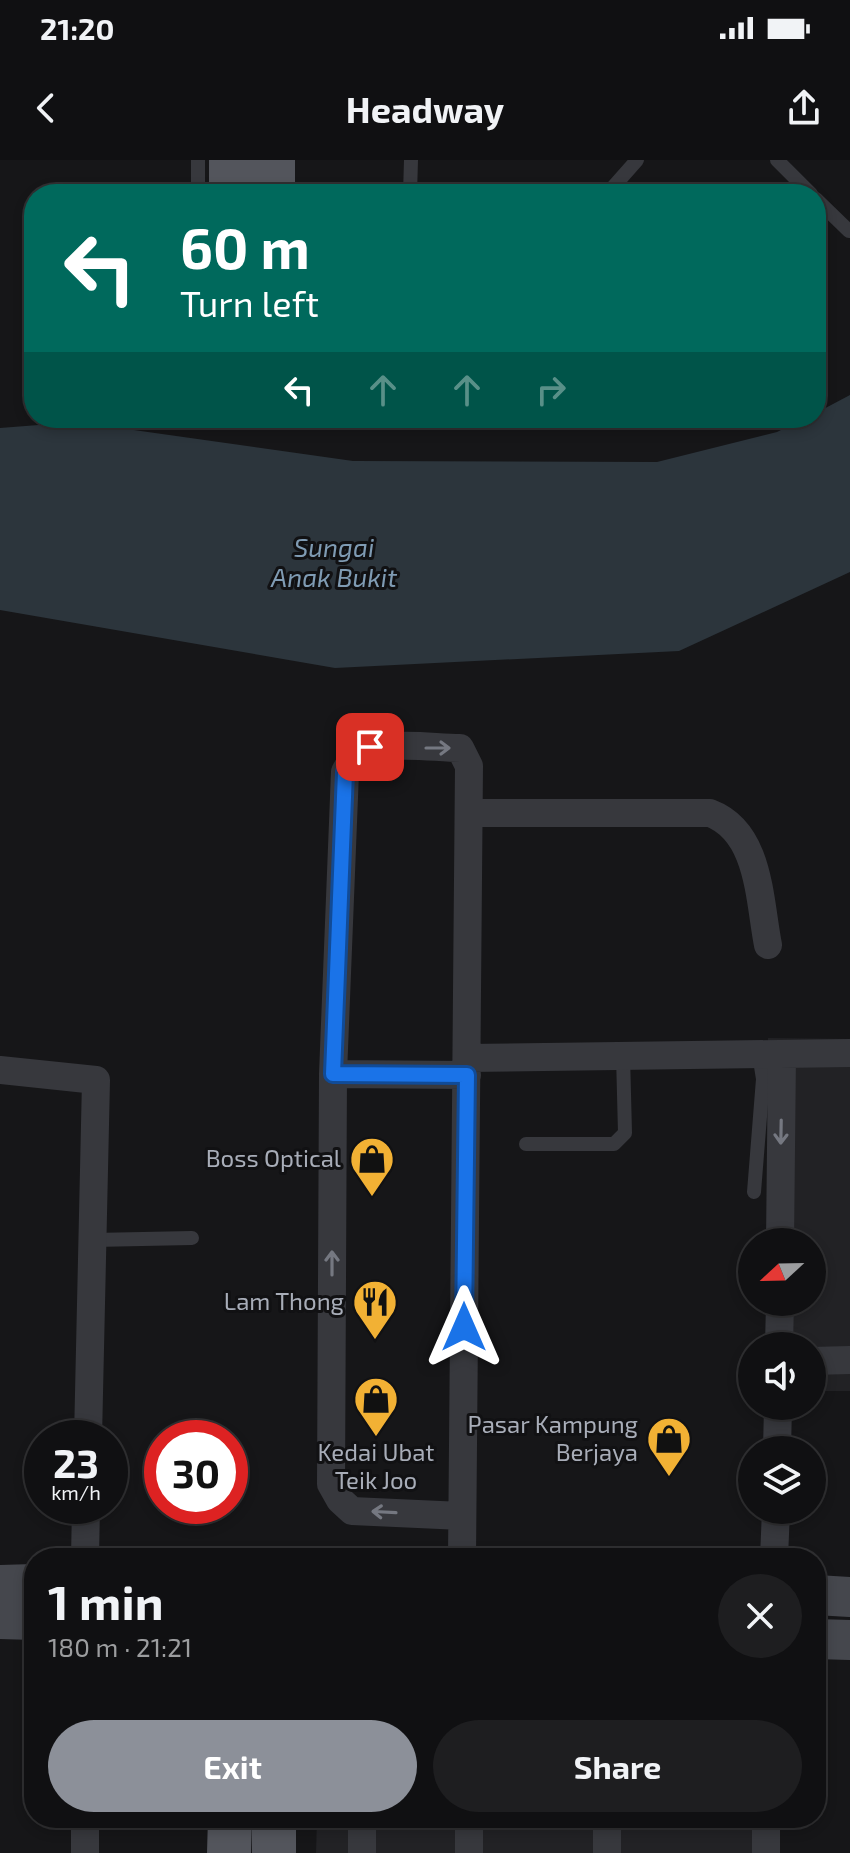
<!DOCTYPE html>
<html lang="en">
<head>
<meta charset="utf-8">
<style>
  body { margin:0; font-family:"Exo 2",sans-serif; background:#1e1e20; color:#f1f3f6; height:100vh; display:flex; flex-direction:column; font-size:30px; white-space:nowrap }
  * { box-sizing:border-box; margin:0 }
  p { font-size:26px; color:#9c9d9f }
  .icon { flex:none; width:44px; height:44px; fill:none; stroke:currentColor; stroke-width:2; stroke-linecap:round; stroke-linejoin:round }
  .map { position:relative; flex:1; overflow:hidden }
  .panel { position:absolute; left:24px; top:1388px; width:802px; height:280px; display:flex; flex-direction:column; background:#101012; border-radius:32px; box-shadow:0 4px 12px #0003,0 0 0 2px #303032 }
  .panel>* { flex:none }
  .banner { position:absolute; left:24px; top:24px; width:802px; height:244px; border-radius:32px; box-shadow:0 4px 12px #0003,0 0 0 2px #303032; background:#00695c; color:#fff; overflow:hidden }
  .needle { width:52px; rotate:248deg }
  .tools { position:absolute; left:738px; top:1068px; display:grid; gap:16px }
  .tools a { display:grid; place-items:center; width:88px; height:88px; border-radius:50%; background:#101012; box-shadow:0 4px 12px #0003,0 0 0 2px #303032; font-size:40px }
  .speed { position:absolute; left:24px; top:1260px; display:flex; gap:16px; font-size:40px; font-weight:700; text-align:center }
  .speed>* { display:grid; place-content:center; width:104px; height:104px; border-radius:50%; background:#101012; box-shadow:0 4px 12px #0003,0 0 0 2px #303032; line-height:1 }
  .speed small { font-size:20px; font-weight:400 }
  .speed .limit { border:12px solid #d22; background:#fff; color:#111 }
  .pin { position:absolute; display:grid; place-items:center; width:68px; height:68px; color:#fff; margin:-34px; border-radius:16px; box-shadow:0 4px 12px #0006 }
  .me { position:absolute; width:88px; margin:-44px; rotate:0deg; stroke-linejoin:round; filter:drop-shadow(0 0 6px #0008) }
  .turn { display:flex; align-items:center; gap:28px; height:168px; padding:0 24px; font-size:36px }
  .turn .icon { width:104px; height:104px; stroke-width:2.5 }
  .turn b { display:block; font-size:56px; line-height:68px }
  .lanes { display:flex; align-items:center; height:76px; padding:0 24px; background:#0003; justify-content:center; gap:40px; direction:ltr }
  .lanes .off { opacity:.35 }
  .round { display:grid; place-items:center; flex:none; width:84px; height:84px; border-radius:42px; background:#1e1e20 }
  .headline { display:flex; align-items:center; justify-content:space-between; height:136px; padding:0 24px }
  h1 { font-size:48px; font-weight:700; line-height:60px }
  .cta { display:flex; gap:16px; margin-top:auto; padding:16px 24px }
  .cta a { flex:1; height:92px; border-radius:48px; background:#8c9099; color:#fff; font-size:32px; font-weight:700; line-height:92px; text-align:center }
  .cta a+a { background:#1e1e20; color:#f1f3f6 }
  .status { display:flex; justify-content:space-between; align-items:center; height:56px; padding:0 40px; background:#101012; direction:ltr }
  .status svg { height:22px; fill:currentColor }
  header { display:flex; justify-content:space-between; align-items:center; height:104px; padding:0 24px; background:#101012; font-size:36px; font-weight:700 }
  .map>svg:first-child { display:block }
</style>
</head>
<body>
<div class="status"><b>21:20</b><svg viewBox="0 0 49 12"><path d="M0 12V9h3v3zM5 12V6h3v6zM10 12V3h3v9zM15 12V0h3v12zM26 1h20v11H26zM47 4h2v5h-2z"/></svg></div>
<header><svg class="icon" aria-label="back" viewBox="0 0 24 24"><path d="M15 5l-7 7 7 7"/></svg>Headway<svg class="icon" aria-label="share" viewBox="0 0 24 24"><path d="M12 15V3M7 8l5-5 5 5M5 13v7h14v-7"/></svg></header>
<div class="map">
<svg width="850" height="1693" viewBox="0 0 850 1693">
  <rect width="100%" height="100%" fill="#161618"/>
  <path fill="#222225" d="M 768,878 L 850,879 L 850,1231 L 812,1231 L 812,1186 L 768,1186 L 768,1142 L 812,1142 L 812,1082 L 768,1082 Z
    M 317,1658 L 756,1658 L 756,1693 L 316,1693 Z"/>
  <path fill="#2c353c" d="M 850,235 L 850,412 L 679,491 L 335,508 L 0,450 L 0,268 L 77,262 L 353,301 L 657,302 L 777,272 L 805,258 L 816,258 L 816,253 Z"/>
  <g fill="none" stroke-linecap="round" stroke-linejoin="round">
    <path stroke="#37383d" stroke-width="14" d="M 198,0 L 198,34
      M 777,0 L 811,34
      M 410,34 L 411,0
      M 607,34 L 637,0
      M 816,39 L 849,71
      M 526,984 L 614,984 L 625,973 L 623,895
      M 754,1032 L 763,919 L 759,894
      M 93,1080 L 192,1078"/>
    <path stroke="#37383d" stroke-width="28" d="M 470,653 L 710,653 C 760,672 759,739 768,785
      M 467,898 L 850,893
      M 0,910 L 96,920 L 88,1278
      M 333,914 L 467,915
      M 780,1082 L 782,894
      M 779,1186 L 780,1142
      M 812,1201 L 850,1200
      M 777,1290 L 778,1246
      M 85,1398 L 86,1346
      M 462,1398 L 469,606 L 460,588 C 424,588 363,574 345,612 L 333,914 L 331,1324 L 340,1340 L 352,1351 L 462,1356
      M 774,1398 L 776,1350
      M 85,1693 L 85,1658
      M 362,1693 L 362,1658
      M 469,1693 L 469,1658
      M 607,1693 L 607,1658
      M 766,1693 L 766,1658"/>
    <path stroke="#45474d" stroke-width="40" d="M 0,1425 L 34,1424
      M 816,1435 L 850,1437
      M 0,1459 L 34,1460
      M 816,1479 L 850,1480"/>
    <path stroke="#53555c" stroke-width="44" d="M 231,0 L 231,34
      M 273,0 L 273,34
      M 274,1658 L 274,1693
      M 229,1693 L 230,1658"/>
  </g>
  <defs><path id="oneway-shaft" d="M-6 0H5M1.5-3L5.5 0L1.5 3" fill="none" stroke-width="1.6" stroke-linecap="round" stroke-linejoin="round" transform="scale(2)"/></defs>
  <g stroke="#757881">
    <use href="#oneway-shaft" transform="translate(438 588)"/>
    <use href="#oneway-shaft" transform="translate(781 972) rotate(91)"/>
    <use href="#oneway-shaft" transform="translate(332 1103) rotate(-90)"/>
    <use href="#oneway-shaft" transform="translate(384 1352) rotate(-177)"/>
  </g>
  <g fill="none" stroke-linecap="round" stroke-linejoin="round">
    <g stroke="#114b97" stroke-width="20">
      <path id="route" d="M 370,587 L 351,598 L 345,612 L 333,914 L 467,915 L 464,1167"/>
    </g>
    <use href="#route" stroke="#1a73e8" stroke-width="14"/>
  </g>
  <defs>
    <g id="shop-pin" transform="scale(2.3)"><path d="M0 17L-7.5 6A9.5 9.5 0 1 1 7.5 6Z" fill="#f2b134" stroke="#111113"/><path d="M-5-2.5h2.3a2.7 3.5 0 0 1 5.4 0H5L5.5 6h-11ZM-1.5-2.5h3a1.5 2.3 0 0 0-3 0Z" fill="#111"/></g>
    <g id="restaurant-pin" transform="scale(2.3)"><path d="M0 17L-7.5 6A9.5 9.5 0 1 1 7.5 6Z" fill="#f2b134" stroke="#111113"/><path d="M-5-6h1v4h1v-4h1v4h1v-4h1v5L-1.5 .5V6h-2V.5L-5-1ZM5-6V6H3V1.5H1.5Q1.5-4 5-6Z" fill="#111"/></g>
  </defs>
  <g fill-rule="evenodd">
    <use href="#shop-pin" x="372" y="999"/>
    <use href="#restaurant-pin" x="375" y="1142"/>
    <use href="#shop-pin" x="376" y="1239"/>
    <use href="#shop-pin" x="669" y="1279"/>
  </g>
  <g text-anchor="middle" stroke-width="6" stroke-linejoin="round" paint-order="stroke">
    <g font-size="24" fill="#a8adb8" stroke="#111113" text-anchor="end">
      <text x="341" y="1007">Boss Optical</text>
      <text x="344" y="1150">Lam Thong</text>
      <text x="638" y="1273">Pasar Kampung<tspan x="638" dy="28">Berjaya</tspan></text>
      <text x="376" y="1301" text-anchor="middle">Kedai Ubat<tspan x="376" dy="28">Teik Joo</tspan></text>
    </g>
    <g font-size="26" font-style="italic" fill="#7f9bb3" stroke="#111113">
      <text x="334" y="397">Sungai<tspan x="334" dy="30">Anak Bukit</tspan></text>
    </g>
  </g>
</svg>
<div class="tools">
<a><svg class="needle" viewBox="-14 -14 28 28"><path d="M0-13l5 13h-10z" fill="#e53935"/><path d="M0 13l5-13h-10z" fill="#9c9d9f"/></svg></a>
<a><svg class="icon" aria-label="sound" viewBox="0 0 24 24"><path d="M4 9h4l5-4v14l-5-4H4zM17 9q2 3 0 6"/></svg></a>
<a><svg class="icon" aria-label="layers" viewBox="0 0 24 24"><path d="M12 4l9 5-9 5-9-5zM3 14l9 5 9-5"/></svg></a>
</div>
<div class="speed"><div>23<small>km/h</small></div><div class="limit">30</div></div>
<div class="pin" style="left:370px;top:587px;background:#d93025"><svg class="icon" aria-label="arrive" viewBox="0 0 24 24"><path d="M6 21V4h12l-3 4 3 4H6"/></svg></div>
<svg class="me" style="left:464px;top:1167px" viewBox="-20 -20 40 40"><path d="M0-17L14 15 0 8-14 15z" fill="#1a73e8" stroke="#fff" stroke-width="4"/></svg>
<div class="banner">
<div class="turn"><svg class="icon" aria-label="left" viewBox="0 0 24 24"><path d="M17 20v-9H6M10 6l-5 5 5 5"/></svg><div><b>60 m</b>Turn left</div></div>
<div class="lanes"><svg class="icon" aria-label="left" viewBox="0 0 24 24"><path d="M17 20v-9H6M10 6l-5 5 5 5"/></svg><svg class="icon off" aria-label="ahead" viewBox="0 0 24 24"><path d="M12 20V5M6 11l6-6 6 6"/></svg><svg class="icon off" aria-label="ahead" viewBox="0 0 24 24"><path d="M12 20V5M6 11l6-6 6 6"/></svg><svg class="icon off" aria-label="right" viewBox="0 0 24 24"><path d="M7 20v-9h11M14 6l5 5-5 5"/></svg></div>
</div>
<section class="panel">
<div class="headline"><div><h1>1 min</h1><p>180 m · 21:21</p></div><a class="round"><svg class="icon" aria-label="close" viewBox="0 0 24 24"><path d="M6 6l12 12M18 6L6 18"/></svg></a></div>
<div class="cta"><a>Exit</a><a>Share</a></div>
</section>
</div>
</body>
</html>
